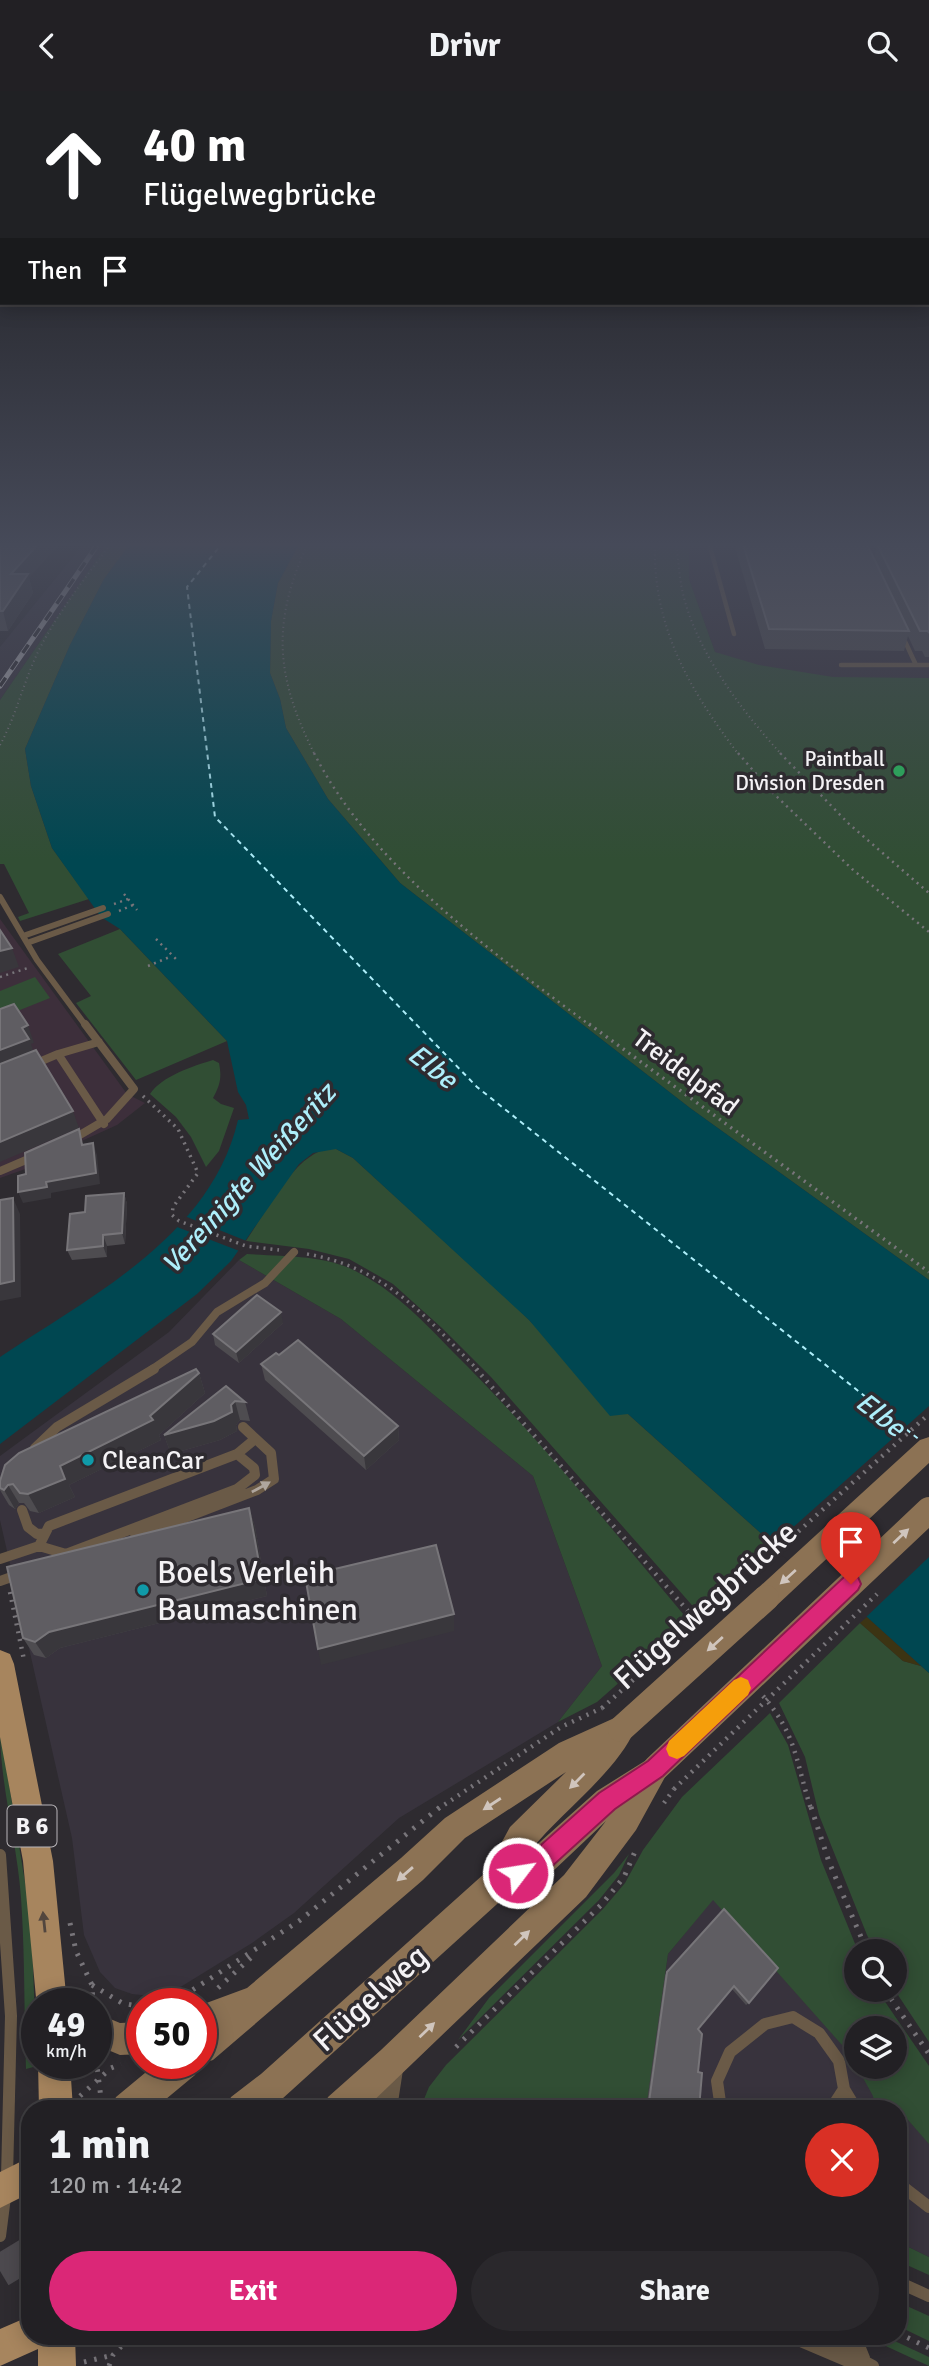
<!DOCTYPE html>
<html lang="en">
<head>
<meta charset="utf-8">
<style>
  body { margin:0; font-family:Signika,sans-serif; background:#2a282c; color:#f1f3f6; height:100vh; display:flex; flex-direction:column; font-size:26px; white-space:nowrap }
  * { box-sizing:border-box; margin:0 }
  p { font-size:23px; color:#a2a3a6 }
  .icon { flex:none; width:38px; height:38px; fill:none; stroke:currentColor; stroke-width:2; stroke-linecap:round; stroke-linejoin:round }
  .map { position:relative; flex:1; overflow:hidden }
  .drawer { position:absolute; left:21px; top:2009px; width:886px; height:245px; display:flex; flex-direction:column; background:#222024; border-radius:28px; box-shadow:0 4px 18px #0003,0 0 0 2px #3f3e41 }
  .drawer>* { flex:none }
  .hud { position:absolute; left:0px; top:0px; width:929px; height:214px; box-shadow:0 4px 18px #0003,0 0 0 2px #3f3e41; background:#202124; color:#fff; overflow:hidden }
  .tools { position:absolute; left:844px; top:1848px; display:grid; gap:14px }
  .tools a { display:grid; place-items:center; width:63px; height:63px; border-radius:50%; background:#222024; box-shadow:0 4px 18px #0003,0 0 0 2px #3f3e41; font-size:35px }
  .speed { position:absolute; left:21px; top:1897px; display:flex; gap:14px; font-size:35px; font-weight:700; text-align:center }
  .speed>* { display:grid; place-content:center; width:91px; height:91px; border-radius:50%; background:#222024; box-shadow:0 4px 18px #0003,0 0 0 2px #3f3e41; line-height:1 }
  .speed small { font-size:18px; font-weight:400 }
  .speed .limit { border:10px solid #d22; background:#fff; color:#111 }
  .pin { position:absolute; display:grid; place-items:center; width:60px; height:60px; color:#fff; margin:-72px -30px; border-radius:50% 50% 50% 0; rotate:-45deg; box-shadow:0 0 7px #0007 }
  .pin .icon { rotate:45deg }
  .me { position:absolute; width:77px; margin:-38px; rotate:59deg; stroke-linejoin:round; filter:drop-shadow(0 0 5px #0008) }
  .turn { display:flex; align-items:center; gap:24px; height:147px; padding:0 28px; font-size:32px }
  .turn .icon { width:91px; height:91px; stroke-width:2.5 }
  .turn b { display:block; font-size:49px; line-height:60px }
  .then { display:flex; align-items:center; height:66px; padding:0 28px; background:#0003; gap:14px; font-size:26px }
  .round { display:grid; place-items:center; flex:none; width:74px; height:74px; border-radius:37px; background:#2a282c }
  .summary { display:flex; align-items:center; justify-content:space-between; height:119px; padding:0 28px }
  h1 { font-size:42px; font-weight:700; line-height:52px }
  .cta { display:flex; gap:14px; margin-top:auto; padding:14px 28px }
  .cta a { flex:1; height:80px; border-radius:42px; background:#db2777; color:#fff; font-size:28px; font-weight:700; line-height:80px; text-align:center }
  .cta a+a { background:#2a282c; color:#f1f3f6 }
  header { display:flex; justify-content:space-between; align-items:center; height:91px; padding:0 28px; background:#222024; font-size:32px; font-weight:700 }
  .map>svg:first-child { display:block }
</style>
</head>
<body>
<header><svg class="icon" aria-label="back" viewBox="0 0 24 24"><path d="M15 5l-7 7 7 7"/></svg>Drivr<svg class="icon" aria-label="search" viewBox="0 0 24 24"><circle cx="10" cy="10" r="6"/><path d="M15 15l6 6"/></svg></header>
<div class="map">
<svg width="929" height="2275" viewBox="0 0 929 2275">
  <rect width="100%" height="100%" fill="#2e2b30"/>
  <path fill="#3d2f3b" d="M 0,828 L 127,1003 L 145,1012 L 117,1034 L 64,1058 L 48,1070 L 0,1087 Z"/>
  <path fill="#38333d" d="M 86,450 L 109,450 L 0,609 L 0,556 Z
    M 689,450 L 929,450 L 929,798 L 715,561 L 689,488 Z
    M 239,1169 L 341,1228 L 533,1385 L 602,1575 L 558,1631 L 399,1727 L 294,1822 L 252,1852 L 174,1900 L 151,1905 L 132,1903 L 115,1897 L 100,1881 L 84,1844 L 72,1747 L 0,1429 L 0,1365 L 169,1241 Z
    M 713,1808 L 856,1969 L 856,1976 L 861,1976 L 929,2052 L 929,2166 L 898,2151 L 898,2018 L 646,2018 L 668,1863 Z"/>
  <path fill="#314e34" d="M 109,450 L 132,450 L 104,488 L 70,554 L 25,658 L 31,695 L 52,757 L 89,808 L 20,830 L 18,826 L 29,822 L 4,773 L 0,773 L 0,609 Z
    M 301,450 L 689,450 L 689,488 L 715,561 L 759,574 L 833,586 L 929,587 L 929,1189 L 690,1017 L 400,792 L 328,708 L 286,637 L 280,608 L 270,582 L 271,530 L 278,492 Z
    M 120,838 L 227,950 L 136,989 L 76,912 L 91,905 L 58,863 Z
    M 35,886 L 50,907 L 0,927 L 0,900 Z
    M 213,969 L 219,972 C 222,987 220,994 213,1007 L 221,1013 L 234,1017 L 219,1060 L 206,1076 L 191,1046 L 176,1026 L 150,1003 C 162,985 193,975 213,969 Z
    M 325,1058 L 336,1058 L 353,1067 L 515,1215 L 622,1322 L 628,1323 L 774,1454 L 698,1521 L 491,1286 L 442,1237 L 393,1193 L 349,1168 L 309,1158 L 246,1150 C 266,1121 291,1069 325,1058 Z
    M 247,1163 C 286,1166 327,1163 361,1183 C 397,1202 426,1233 454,1262 C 538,1345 612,1439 689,1530 L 597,1611 L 558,1631 L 602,1575 L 533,1385 L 341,1228 L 239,1169 Z
    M 860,1532 L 903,1570 L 921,1575 L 929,1582 L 929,1951 L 894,1898 L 894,1860 L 875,1860 L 867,1844 L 819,1724 L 805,1666 L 779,1612 Z
    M 770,1622 L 788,1654 L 821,1769 L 858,1860 L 856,1860 L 856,1899 L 877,1899 L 929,1975 L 929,2053 L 901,2021 L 898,2022 L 898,2018 L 875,2018 L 873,2005 L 857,1976 L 894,1976 L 894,1937 L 856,1937 L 856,1973 L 850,1963 L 713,1809 L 668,1863 L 646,2018 L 420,2018 L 429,1996 L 446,1974 L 603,1818 L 625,1792 L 643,1759 L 682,1706 Z
    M 0,1638 L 31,1828 L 37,1975 L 26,1978 C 24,1922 25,1864 21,1807 C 17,1750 0,1695 0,1638 Z
    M 629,1763 L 619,1784 L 599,1809 L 458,1949 L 489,1907 L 614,1782 Z
    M 898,2151 L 929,2166 L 929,2184 L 898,2170 Z
    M 898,2211 L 929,2225 L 929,2250 L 898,2235 Z
    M 864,2245 L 884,2245 L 929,2266 L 929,2275 Z"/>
  <path fill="#3c3413" d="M 867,1526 L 921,1575 L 903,1570 L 860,1532 Z"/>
  <path fill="#004751" d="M 132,450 L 301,450 L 278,492 L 271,530 L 270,582 L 280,608 L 286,637 L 328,708 L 400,792 L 690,1017 L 929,1189 L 929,1582 L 867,1526 L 774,1454 L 628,1323 L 610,1325 L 529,1229 L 353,1067 L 336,1058 L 313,1062 L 299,1073 L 231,1170 L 197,1203 L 0,1353 L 0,1266 C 91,1205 211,1145 238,1029 L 249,1028 L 246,1014 L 238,1001 L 227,950 L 120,838 L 101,826 L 52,757 L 31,695 L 25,658 L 70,554 L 104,488 Z"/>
  <path fill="#2e2b30" d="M 185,1126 L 187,1126 L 249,1151 L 242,1161 L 177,1136 Z
    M 929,1315 L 929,1466 L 864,1528 L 771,1456 Z"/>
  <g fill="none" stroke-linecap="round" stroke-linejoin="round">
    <path stroke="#adeefa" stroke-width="2" stroke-dasharray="5 4.5" stroke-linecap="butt" d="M 224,450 L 187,496 L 215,726 L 477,996 L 921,1350"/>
    <path stroke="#4c494e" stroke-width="33" stroke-dasharray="33 17" stroke-linecap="butt" d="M 0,2180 L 30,2162"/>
    <path stroke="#78757a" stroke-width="2" stroke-dasharray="1 3.5" stroke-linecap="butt" d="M 309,450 C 271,531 275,585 315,664
      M 655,450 C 652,535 689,598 739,664
      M 676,450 C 678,466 679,483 682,498 C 694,558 742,620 782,664
      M 0,654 C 16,625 23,593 37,563 C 57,522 86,486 113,450"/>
    <path stroke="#78757a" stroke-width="2.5" stroke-dasharray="2 4.5" stroke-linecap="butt" d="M 314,662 C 371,775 492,861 591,935
      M 738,662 L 772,701 L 852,778 L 929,841
      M 780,662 L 849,733 L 929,802
      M 124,803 L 137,819
      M 114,813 L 128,808
      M 119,820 L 133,814
      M 156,848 L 178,870
      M 148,875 L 172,865
      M 0,886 L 28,877"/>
    <path stroke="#78757a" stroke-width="3.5" stroke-dasharray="2 5" stroke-linecap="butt" d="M 589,933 L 929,1181
      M 143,1005 L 178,1038 L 198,1082 L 173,1116 L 172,1124 L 179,1130 L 246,1155 L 279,1159
      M 307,1163 C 387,1177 424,1225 478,1279"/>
    <path stroke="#78757a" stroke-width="4.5" stroke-dasharray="2 6" stroke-linecap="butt" d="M 476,1278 L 702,1536
      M 10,1501 L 24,1569
      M 763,1605 C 797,1644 796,1672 811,1718
      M 664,1712 L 674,1698
      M 438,1718 L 561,1636 L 602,1617"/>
    <path stroke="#78757a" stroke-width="5" stroke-dasharray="2.5 8" stroke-linecap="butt" d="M 811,1716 L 829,1771 L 867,1860
      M 70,1832 L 76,1860 L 92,1894 L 93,1913
      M 92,1894 L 122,1912 L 142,1916
      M 218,1897 L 256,1862
      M 885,1899 L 929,1963
      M 165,1913 L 177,1909 L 299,1830 L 440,1716
      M 456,1956 L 602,1813 L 624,1786 L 637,1756
      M 96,1968 L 102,2015
      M 80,2005 L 111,1977 L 121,1973
      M 898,2242 L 929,2257
      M 84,2271 L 113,2264
      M 109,2275 L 113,2264 L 131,2245"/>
    <path stroke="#6a5a47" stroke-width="4.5" d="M 714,450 L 709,452 L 734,543
      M 902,544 L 916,574
      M 841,574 L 929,574"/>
    <path stroke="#6a5a47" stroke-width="6" d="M 0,806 L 37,869 L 86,935
      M 23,845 L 103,817
      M 27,852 L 108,823"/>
    <path stroke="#6a5a47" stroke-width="8" d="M 58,963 L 99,951
      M 32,974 L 58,963 L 104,1033
      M 73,1048 L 107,1028 L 134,998 L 85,933
      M 0,1080 L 33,1066
      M 151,1279 L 192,1251 L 217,1221 L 265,1192 L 294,1161"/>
    <path stroke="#6a5a47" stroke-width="10" d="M 35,1357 L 57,1336 L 154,1278
      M 22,1419 L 28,1436 L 37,1443 L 45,1442
      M 135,1446 L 257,1399 L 274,1388 L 271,1362 L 243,1336
      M 39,1455 L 49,1435 L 237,1363 L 255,1348
      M 0,1468 L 39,1455 L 66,1463 L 237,1398 L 255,1384 L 254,1377 L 237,1363
      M 0,1490 L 17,1484"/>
    <path stroke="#6a5a47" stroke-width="12" d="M 0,1764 L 11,1925 L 7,2086
      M 721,2018 L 717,1990 L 730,1961 L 765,1933 L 793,1926 L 819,1942 L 839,1970 L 844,1998 L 856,2018
      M 831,2018 L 844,1998
      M 898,2092 L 929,2116
      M 0,2145 L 5,2106
      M 898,2191 L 929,2205
      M 858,2267 L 873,2275"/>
    <path fill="#6a5a47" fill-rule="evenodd" d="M 391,1967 L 400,1970 L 403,1979 L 397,2018 L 371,2018 L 382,1970 Z
      M 793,2245 L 840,2245 L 866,2256 L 870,2266 L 866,2275 L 844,2275 L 797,2255 Z"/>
    <path fill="#8c7254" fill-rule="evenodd" d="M 929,1346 L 929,1372 L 775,1516 L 766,1520 L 757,1516 L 753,1507 L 757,1498 L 920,1349 Z
      M 621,1624 L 631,1628 L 635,1638 C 617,1681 560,1722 531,1759 L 597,1700 L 656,1663 L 666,1667 L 670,1677 L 636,1739 L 586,1806 L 365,2018 L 323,2018 L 328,2006 L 381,1959 L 564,1784 L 606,1730 L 551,1782 L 507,1804 L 271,2018 L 226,2018 L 231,2006 L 261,1983 L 485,1782 L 510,1736 L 566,1681 L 465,1747 L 423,1789 L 213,1969 L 201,1973 L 199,1973 L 195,1984 L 154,2018 L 111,2018 L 116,2006 L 157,1972 L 201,1972 L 201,1914 L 247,1897 L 401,1767 L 445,1727 L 559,1652 Z
      M 96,1922 L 120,1932 L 142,1931 L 142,1963 L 120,1964 L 96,1954 Z"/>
    <path fill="#a7855e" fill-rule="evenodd" d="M 0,1559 L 10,1563 L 14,1573 L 53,1770 L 67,1913 L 37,1913 L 37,1917 L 23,1770 L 0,1646 Z
      M 38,1972 L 70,1972 L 73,2018 L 39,2018 Z
      M 30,2066 L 30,2102 L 0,2117 L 0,2081 Z
      M 30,2225 L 30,2245 L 75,2245 L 76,2275 L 38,2275 L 38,2258 L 0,2275 L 0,2238 Z"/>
    <g stroke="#afadb1" stroke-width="5">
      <path id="rail" d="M 0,595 L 100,450"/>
    </g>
    <use href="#rail" stroke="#2e2b30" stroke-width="3.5" stroke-dasharray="10" stroke-linecap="butt"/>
    <path stroke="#78757a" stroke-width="4.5" stroke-dasharray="2 6" stroke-linecap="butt" d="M 602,1617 L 929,1323
      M 674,1698 L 877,1503"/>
    <path stroke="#8c7254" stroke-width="26" d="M 621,1638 L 766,1507
      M 656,1677 L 929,1419"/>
  </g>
  <path fill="#4e4c50" d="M 0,450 L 29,487 L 33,502 L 8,540 L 0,540 Z
    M 735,450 L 859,450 L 874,468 L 877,453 L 929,454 L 929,566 L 925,566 L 922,560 L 915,560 L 908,545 L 904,560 L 765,558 L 734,453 Z
    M 124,1102 L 127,1113 L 125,1153 L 107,1155 L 107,1166 L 72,1169 L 67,1159 L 85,1121 Z
    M 283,1232 L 239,1272 L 215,1254 L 213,1243 Z
    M 279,1264 L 398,1335 L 399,1349 L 366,1379 L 265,1289 L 261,1273 Z
    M 199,1282 L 205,1302 L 159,1344 L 161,1349 L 69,1394 L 75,1406 L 39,1422 L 30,1420 L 24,1412 L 19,1412 L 15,1418 L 9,1414 L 0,1399 L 0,1390 Z
    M 226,1295 L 245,1311 L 250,1330 L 240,1329 L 236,1334 L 237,1340 L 220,1349 L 171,1363 L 164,1344 Z
    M 249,1417 L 255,1436 L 267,1505 L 60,1557 L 46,1567 L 34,1564 L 23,1547 Z
    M 724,1818 L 749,1912 L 746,1914 L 732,1898 L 698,1938 L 699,2018 L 646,2018 L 665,1884 Z"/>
  <path fill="#39373c" d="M 41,450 L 62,450 L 29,487 L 33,502 L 8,540 L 3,520 L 11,483 Z
    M 12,857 L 19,876 L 0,882 L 0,860 Z
    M 28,934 L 34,952 L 31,953 L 35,965 L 0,979 L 0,959 L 22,937 Z
    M 73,1020 L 79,1037 L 0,1071 L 0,1051 Z
    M 93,1052 L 97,1064 L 100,1093 L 51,1102 L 51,1107 L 23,1112 L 18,1101 L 46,1091 Z
    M 124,1102 L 127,1113 L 125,1153 L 122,1142 Z
    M 13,1107 L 20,1123 L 21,1206 L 0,1210 L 0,1193 Z
    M 103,1144 L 107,1155 L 107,1166 L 103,1155 Z
    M 281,1221 L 283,1232 L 239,1272 L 236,1261 Z
    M 199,1282 L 205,1302 L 159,1344 L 161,1349 L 69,1394 L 75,1406 L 39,1422 L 28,1403 L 60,1375 L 150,1325 Z
    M 235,1310 L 240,1329 L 236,1334 L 237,1340 L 220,1349 L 171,1363 L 164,1344 L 231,1314 Z
    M 398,1335 L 399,1349 L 366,1379 L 364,1365 Z
    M 8,1394 L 19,1412 L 15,1418 L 4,1399 Z
    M 249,1417 L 255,1436 L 267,1505 L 60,1557 L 46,1567 L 35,1551 Z
    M 454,1523 L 454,1540 L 321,1574 L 318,1558 Z"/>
  <path fill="#5f5d62" stroke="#777579" stroke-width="2" d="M 0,450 L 41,450 L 11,483 L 28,483 L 3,520 L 0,520 Z
    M 742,450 L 859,450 L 861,453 L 867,453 L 909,540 L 769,538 Z
    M 877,453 L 929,454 L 929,542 L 928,540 L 920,540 Z
    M 0,839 L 12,857 L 0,860 Z
    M 14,913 L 28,934 L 22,937 L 29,948 L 0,959 L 0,918 Z
    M 36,959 L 73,1020 L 0,1051 L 0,973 Z
    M 79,1038 L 82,1054 L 93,1052 L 96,1082 L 46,1091 L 47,1096 L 18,1101 L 18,1085 L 26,1083 L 25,1062 Z
    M 124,1102 L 122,1142 L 103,1144 L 103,1155 L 67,1159 L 70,1123 L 85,1121 L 86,1105 Z
    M 13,1107 L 14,1190 L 0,1193 L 0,1109 Z
    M 257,1204 L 281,1221 L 236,1261 L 213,1243 Z
    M 298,1249 L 398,1335 L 364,1365 L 261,1273 L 276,1262 L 279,1264 Z
    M 196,1278 L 199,1282 L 150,1325 L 153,1329 L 60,1375 L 65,1388 L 28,1403 L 20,1402 L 13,1393 L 8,1394 L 4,1399 L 0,1397 L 0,1390 L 5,1374 L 19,1362 Z
    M 226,1295 L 245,1311 L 235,1310 L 231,1314 L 232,1321 L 214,1330 L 164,1344 Z
    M 249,1417 L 262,1488 L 49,1541 L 35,1551 L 23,1547 L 7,1476 Z
    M 436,1454 L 454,1523 L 318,1558 L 305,1485 Z
    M 724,1818 L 778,1877 L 749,1912 L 734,1895 L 698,1938 L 702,1943 L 698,1981 L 702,1982 L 699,2018 L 648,2018 L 667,1881 Z"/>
  <defs><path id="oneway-solid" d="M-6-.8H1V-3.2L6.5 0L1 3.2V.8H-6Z" transform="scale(1.75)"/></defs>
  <use fill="#afa69e" href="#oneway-solid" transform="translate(261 1396) rotate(-29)"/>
  <g fill="#d0c5bd">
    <use href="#oneway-solid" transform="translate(901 1445) rotate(-43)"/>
    <use href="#oneway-solid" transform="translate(788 1486) rotate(138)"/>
    <use href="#oneway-solid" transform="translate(715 1553) rotate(138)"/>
    <use href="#oneway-solid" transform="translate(577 1690) rotate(135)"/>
    <use href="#oneway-solid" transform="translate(492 1713) rotate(147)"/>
    <use href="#oneway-solid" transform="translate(405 1783) rotate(139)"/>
    <use href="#oneway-solid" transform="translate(522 1847) rotate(-44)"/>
    <use href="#oneway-solid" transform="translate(427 1939) rotate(-44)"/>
  </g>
  <use fill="#52463e" href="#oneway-solid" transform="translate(44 1831) rotate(-96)"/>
  <linearGradient id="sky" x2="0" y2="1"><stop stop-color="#19181a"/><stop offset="0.59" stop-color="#464a59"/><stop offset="1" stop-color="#464a59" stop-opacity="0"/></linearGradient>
  <rect width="929" height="769" fill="url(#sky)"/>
  <path fill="#db2777" stroke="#8e194d" stroke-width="2" d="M 851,1483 L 858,1486 L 861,1493 L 858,1499 L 663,1685 L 615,1718 L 548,1779 L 518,1793 L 510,1790 L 506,1782 L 510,1774 L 532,1762 L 599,1702 L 648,1670 L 844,1486 Z"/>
  <path fill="#f59e0b" d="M 741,1586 L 748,1589 L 751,1597 L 748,1604 L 684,1665 L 677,1668 L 669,1665 L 666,1658 L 669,1650 L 734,1589 Z"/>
  <circle fill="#2e9e5b" stroke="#2e2b30" stroke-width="2.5" cx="899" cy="680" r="7"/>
  <g fill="#0f9aa8" stroke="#2e2b30" stroke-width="2.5">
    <circle cx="88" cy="1369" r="7"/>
    <circle cx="143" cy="1499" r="7"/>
  </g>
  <g text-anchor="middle" stroke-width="7" stroke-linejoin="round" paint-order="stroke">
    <g font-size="21" fill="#f4f2f5" stroke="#2e2b30" text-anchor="end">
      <text x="885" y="675">Paintball<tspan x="885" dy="24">Division Dresden</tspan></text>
    </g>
    <rect fill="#2e2b30" stroke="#b9b6ba" stroke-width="2" x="7.5" y="1714.5" width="49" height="41" rx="5"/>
    <g font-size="24" font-weight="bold" fill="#f4f2f5">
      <text x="32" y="1743">B 6</text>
    </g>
    <g font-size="26" fill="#f4f2f5" stroke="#2e2b30">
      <text transform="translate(686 981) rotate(37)" y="9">Treidelpfad</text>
    </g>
    <g font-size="26" fill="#f4f2f5" stroke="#2e2b30" text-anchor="start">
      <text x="102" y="1378">CleanCar</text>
    </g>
    <g font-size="28" font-style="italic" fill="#adeefa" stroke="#2e2b30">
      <text transform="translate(433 975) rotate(38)" y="10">Elbe</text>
      <text transform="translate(248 1087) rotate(-48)" y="10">Vereinigte Weißeritz</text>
      <text transform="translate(881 1323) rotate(38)" y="10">Elbe</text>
    </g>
    <g font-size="32" fill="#f4f2f5" stroke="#2e2b30" text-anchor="start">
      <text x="157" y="1492">Boels Verleih<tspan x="157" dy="37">Baumaschinen</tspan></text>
    </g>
    <g font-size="32" fill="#f4f2f5" stroke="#2e2b30">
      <text transform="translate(705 1514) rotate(-42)" y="11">Flügelwegbrücke</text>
      <text transform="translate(370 1907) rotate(-42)" y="11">Flügelweg</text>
    </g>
  </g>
</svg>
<div class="tools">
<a><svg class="icon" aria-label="search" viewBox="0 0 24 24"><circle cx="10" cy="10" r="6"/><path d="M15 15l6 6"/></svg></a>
<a><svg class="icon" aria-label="layers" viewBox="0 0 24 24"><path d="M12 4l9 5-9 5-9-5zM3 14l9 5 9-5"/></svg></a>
</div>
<div class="speed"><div>49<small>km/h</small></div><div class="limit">50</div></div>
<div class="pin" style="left:851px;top:1493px;background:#d93025"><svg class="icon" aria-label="arrive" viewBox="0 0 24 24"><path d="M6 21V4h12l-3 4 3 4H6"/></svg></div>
<svg class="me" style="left:518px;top:1782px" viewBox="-20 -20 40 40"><circle r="17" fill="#db2777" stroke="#fff" stroke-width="3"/><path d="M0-11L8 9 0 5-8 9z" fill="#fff"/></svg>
<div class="hud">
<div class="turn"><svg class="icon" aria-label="ahead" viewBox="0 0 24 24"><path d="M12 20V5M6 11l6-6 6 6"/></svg><div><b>40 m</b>Flügelwegbrücke</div></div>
<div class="then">Then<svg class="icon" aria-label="arrive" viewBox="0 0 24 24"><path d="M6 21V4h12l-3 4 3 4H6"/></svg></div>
</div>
<section class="drawer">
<div class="summary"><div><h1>1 min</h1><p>120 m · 14:42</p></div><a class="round" style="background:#d93025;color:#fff"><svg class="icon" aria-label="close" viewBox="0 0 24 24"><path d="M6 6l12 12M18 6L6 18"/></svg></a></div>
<div class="cta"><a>Exit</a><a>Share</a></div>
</section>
</div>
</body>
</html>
